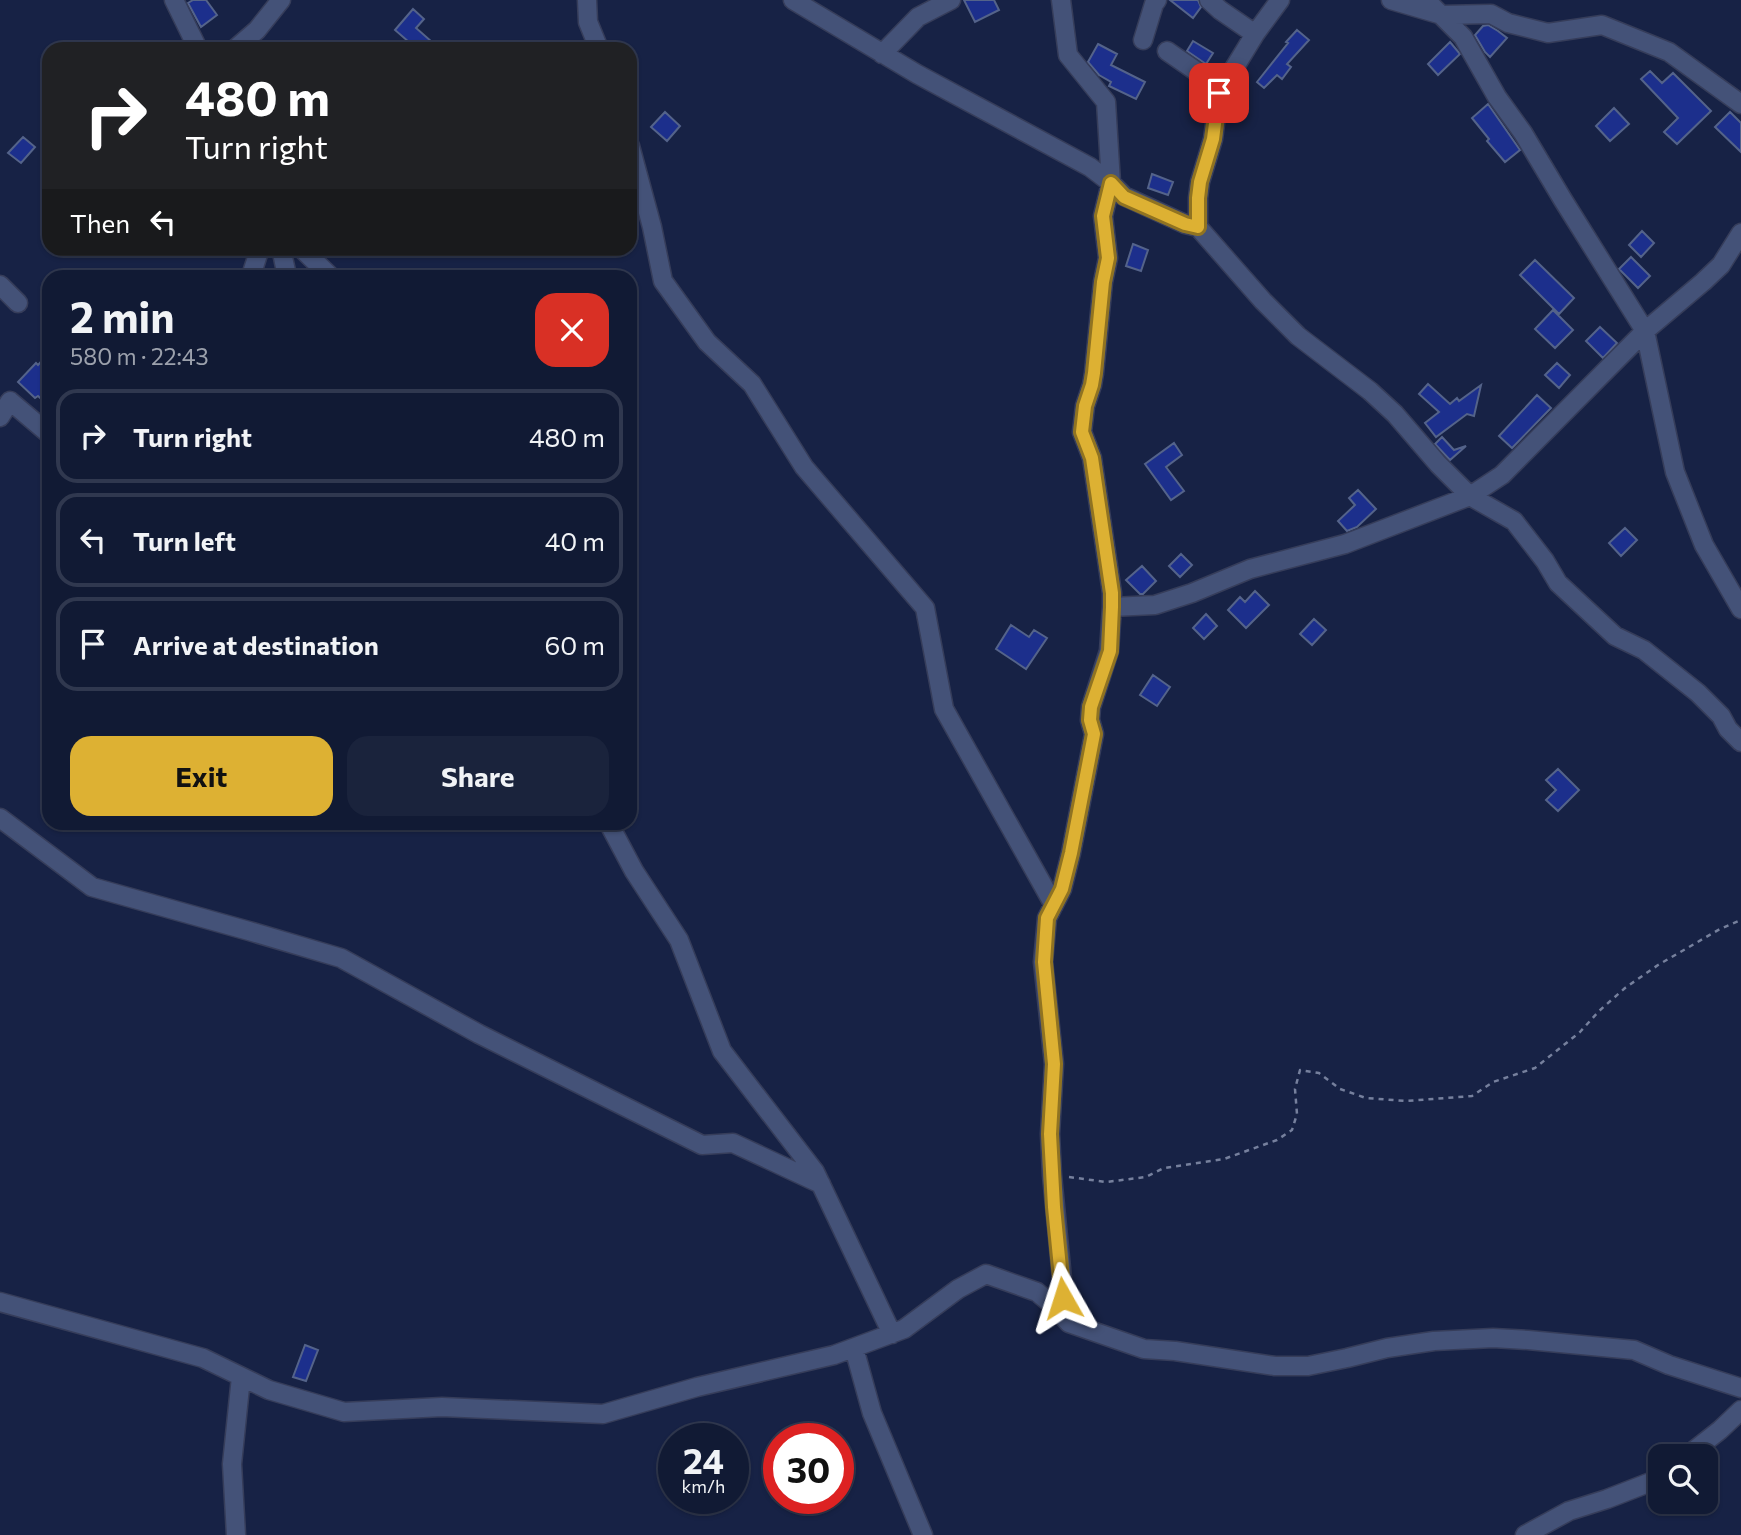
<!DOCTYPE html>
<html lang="en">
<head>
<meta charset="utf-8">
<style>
  body { margin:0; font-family:Commissioner,sans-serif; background:#1a233c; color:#f1f3f6; height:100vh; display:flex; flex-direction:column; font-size:26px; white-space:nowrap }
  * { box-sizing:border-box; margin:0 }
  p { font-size:23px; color:#9ca1ac }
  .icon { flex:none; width:38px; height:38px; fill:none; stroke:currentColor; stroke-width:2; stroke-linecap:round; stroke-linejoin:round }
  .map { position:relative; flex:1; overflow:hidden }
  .panel { position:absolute; left:42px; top:270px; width:595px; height:560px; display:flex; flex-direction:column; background:#111a34; border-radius:21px; box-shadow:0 2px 5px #0004,0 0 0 2px #30384f }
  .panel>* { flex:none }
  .guide { position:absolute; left:42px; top:42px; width:595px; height:214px; border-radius:21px; box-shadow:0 2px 5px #0004,0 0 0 2px #30384f; background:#202124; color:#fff; overflow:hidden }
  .fabs { position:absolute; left:1648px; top:1444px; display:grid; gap:14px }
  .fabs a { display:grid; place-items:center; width:70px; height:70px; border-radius:14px; background:#111a34; box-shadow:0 2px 5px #0004,0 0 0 2px #30384f; font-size:35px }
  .speed { position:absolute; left:658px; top:1423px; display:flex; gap:14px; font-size:35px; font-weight:700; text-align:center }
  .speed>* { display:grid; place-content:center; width:91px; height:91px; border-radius:50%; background:#111a34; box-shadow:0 2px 5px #0004,0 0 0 2px #30384f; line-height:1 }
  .speed small { font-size:18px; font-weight:400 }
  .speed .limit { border:10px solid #d22; background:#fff; color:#111 }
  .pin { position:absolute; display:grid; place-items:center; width:60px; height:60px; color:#fff; margin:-30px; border-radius:14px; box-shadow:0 4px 10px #0006 }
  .me { position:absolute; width:77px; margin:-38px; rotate:354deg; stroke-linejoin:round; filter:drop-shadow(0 0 5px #0008) }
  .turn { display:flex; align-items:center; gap:24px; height:147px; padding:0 28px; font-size:32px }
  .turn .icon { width:91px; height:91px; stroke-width:2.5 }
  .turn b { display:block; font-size:49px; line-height:60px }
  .then { display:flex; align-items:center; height:66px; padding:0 28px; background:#0003; gap:14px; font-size:26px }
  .round { display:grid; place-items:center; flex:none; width:74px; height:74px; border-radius:21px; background:#1a233c }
  .summary { display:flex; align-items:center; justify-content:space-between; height:119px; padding:0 28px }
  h1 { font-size:42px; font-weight:700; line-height:52px }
  .primary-button { display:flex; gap:14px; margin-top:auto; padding:14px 28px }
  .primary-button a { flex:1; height:80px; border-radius:21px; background:#ddb133; color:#111; font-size:28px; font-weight:700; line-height:80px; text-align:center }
  .primary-button a+a { background:#1a233c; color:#f1f3f6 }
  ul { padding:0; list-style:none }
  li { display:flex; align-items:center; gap:21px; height:94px; margin:0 14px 10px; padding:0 14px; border:4px solid #30384f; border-radius:21px }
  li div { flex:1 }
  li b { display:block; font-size:26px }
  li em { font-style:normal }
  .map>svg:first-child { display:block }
</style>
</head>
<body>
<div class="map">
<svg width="1741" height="1535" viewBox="0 0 1741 1535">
  <rect width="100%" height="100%" fill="#172245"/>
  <path fill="#1c2f8c" stroke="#54638a" stroke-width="2" d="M 193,0 L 206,0 L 217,15 L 201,27 L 188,3 Z
    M 964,0 L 994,0 L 999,10 L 975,22 Z
    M 1170,0 L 1198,0 L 1201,7 L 1193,18 Z
    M 413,9 L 424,19 L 416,28 L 432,42 L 425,49 L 417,49 L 395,30 Z
    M 1488,25 L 1498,31 L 1507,38 L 1490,57 L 1485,52 L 1475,35 L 1483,26 Z
    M 1297,30 L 1309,40 L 1287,64 L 1291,67 L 1282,79 L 1277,75 L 1264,88 L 1257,82 L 1288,43 L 1286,42 Z
    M 1193,41 L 1213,53 L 1206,64 L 1187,51 Z
    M 1450,42 L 1460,54 L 1438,75 L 1428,64 Z
    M 1098,44 L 1117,54 L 1111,65 L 1145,82 L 1136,99 L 1109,86 L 1111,82 L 1099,75 L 1088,62 Z
    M 1650,71 L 1662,83 L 1673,73 L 1711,111 L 1677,144 L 1664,132 L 1678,118 L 1641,79 Z
    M 1488,104 L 1520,150 L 1505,162 L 1487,141 L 1489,139 L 1472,118 Z
    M 1614,108 L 1629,124 L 1610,141 L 1596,126 Z
    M 665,112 L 680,126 L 667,141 L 651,127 Z
    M 1730,112 L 1741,123 L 1741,152 L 1715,127 Z
    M 23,137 L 35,147 L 21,163 L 8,153 Z
    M 1152,174 L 1173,182 L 1168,195 L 1148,188 Z
    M 1642,231 L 1654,243 L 1641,257 L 1629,245 Z
    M 1133,244 L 1148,250 L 1141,271 L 1126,266 Z
    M 1631,257 L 1650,276 L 1638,288 L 1619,269 Z
    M 1535,260 L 1574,298 L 1559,314 L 1520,275 Z
    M 1553,310 L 1573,330 L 1555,348 L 1535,329 Z
    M 1600,327 L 1617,343 L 1603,358 L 1586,341 Z
    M 49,353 L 49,406 L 38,396 L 35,398 L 18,382 L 36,363 L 38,365 Z
    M 1557,363 L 1570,375 L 1559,388 L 1545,375 Z
    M 1428,384 L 1450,404 L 1457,398 L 1459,401 L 1481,385 L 1474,416 L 1467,414 L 1436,437 L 1425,423 L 1439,412 L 1419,394 Z
    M 1537,395 L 1551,408 L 1512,448 L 1499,436 Z
    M 1442,437 L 1454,450 L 1466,446 L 1450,460 L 1435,444 Z
    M 1174,443 L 1182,455 L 1166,467 L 1184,491 L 1171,500 L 1145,464 Z
    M 1358,490 L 1376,509 L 1357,527 L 1347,531 L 1338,521 L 1355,505 L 1349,498 Z
    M 1625,528 L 1637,540 L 1621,556 L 1609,543 Z
    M 1181,554 L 1192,565 L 1180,577 L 1169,566 Z
    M 1142,566 L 1156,581 L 1143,594 L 1140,594 L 1126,580 Z
    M 1255,591 L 1269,605 L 1246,628 L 1228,610 L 1240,597 L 1245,602 Z
    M 1206,614 L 1217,626 L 1204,639 L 1193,628 Z
    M 1314,619 L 1326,630 L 1312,645 L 1300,634 Z
    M 1011,625 L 1029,637 L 1034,630 L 1047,638 L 1026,669 L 996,649 Z
    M 1153,675 L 1170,687 L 1157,706 L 1140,695 Z
    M 1558,769 L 1579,790 L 1558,811 L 1546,800 L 1556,790 L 1546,780 Z
    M 305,1345 L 318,1350 L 306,1381 L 293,1377 Z"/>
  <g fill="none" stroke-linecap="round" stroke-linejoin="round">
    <g stroke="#363d5a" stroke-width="21">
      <path id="minor" d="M 174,0 L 198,49
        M 587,0 L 588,22 L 599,49
        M 793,0 L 917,74 L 1090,167 L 1111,183 L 1124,196 L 1185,224 L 1198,227 L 1263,301 L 1298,336 L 1370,391 L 1395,414 L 1438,464 L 1470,496 L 1514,521 L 1545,561 L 1558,583 L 1615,636 L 1644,650 L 1698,693 L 1721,716 L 1728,729 L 1741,742
        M 1061,0 L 1068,55 L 1106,102 L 1111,183 L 1103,216 L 1108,258 L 1103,282 L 1094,373 L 1092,385 L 1085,406 L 1082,432 L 1092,458 L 1112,593 L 1112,607 L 1109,651 L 1091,707 L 1090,720 L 1094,734 L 1071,853 L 1062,889 L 1047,918 L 1043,962 L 1054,1064 L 1050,1134 L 1052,1175 L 1066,1320
        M 1209,0 L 1220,10 L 1255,34
        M 1391,0 L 1442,15 L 1491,14 L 1508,23 L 1548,33 L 1602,25 L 1669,52 L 1741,104
        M 1426,0 L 1463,37 L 1497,97 L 1523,133 L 1563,200 L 1645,331 L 1675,472 L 1704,545 L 1741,609
        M 1143,40 L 1154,4 L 1157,0
        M 235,49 L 257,30 L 281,0
        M 1167,51 L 1222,89
        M 882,54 L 918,17 L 951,0
        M 630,146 L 652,227 L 663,281 L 707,342 L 752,384 L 804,467 L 925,608 L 944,709 L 1054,905
        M 1198,227 L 1198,198 L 1200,182 L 1213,139 L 1219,93 L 1255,34 L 1280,0
        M 281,248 L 287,276
        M 301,248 L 330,276
        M 251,276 L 260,248
        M 0,285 L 18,303
        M 0,417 L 10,401 L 49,434
        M 1112,607 L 1155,605 L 1192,593 L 1250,569 L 1345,544 L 1470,496 L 1502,475 L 1645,331 L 1703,282 L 1721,265 L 1741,233
        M 0,818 L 92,887 L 249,931 L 341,958 L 479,1034 L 702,1145 L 733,1143 L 821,1184
        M 608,822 L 634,871 L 679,940 L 722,1051 L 815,1172 L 892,1334
        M 0,1302 L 203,1358 L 269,1390 L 344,1412 L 442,1407 L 603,1414 L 697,1387 L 834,1355 L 904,1329 L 958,1289 L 986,1274 L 1037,1292 L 1056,1308 L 1069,1323 L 1144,1349 L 1175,1351 L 1275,1366 L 1308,1366 L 1347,1358 L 1387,1348 L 1434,1341 L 1493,1338 L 1528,1340 L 1634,1350 L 1669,1365 L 1741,1388
        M 854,1348 L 872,1413 L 923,1535
        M 1687,1456 L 1720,1430 L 1741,1410
        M 236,1535 L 232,1464 L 241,1377
        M 1525,1535 L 1569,1511 L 1607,1499 L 1661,1478"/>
    </g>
    <path stroke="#76809d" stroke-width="2.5" stroke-dasharray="5 5" stroke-linecap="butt" d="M 1069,1177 L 1106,1182 L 1146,1177 L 1164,1168 L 1224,1159 L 1277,1140 L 1292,1130 L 1297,1114 L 1295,1089 L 1300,1070 L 1319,1073 L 1340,1089 L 1366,1098 L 1406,1101 L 1472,1096 L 1493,1082 L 1535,1068 L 1580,1032 L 1599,1011 L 1625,988 L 1658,965 L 1720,929 L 1741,920"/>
    <use href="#minor" stroke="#445278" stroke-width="18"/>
  </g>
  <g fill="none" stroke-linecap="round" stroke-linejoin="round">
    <g stroke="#907321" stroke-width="18">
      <path id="route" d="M 1063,1298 L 1054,1207 L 1050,1134 L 1054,1064 L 1044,962 L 1047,918 L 1062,889 L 1071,853 L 1094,734 L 1090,720 L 1091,707 L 1110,651 L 1112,607 L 1112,593 L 1092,458 L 1082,432 L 1085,406 L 1092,385 L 1094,373 L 1103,282 L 1108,258 L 1103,216 L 1111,183 L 1124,197 L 1185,224 L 1198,227 L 1198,198 L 1200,182 L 1213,139 L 1219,93"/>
    </g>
    <use href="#route" stroke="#ddb133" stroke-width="12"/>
  </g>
</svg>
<div class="fabs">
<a><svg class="icon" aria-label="search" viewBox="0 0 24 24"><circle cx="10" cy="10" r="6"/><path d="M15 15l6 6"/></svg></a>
</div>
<div class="speed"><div>24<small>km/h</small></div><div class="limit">30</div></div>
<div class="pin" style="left:1219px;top:93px;background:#d93025"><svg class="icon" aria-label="arrive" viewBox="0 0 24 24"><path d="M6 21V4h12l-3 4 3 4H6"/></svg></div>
<svg class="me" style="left:1063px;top:1298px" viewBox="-20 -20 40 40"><path d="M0-17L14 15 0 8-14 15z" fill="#ddb133" stroke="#fff" stroke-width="4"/></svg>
<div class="guide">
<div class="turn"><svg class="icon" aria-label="right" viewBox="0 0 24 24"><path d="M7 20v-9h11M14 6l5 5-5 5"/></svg><div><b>480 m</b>Turn right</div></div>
<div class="then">Then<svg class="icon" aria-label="left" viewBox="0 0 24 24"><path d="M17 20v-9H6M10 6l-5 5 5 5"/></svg></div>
</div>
<section class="panel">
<div class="summary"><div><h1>2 min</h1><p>580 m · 22:43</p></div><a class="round" style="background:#d93025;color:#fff"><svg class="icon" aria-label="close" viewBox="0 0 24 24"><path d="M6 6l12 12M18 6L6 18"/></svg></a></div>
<ul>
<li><svg class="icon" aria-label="right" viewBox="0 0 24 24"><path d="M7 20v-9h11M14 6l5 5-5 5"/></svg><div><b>Turn right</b></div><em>480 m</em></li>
<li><svg class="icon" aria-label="left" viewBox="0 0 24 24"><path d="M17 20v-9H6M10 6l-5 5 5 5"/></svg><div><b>Turn left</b></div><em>40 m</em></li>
<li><svg class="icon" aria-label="arrive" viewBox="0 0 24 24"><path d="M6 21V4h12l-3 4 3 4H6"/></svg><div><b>Arrive at destination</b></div><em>60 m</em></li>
</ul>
<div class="primary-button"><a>Exit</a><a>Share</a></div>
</section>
</div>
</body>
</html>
